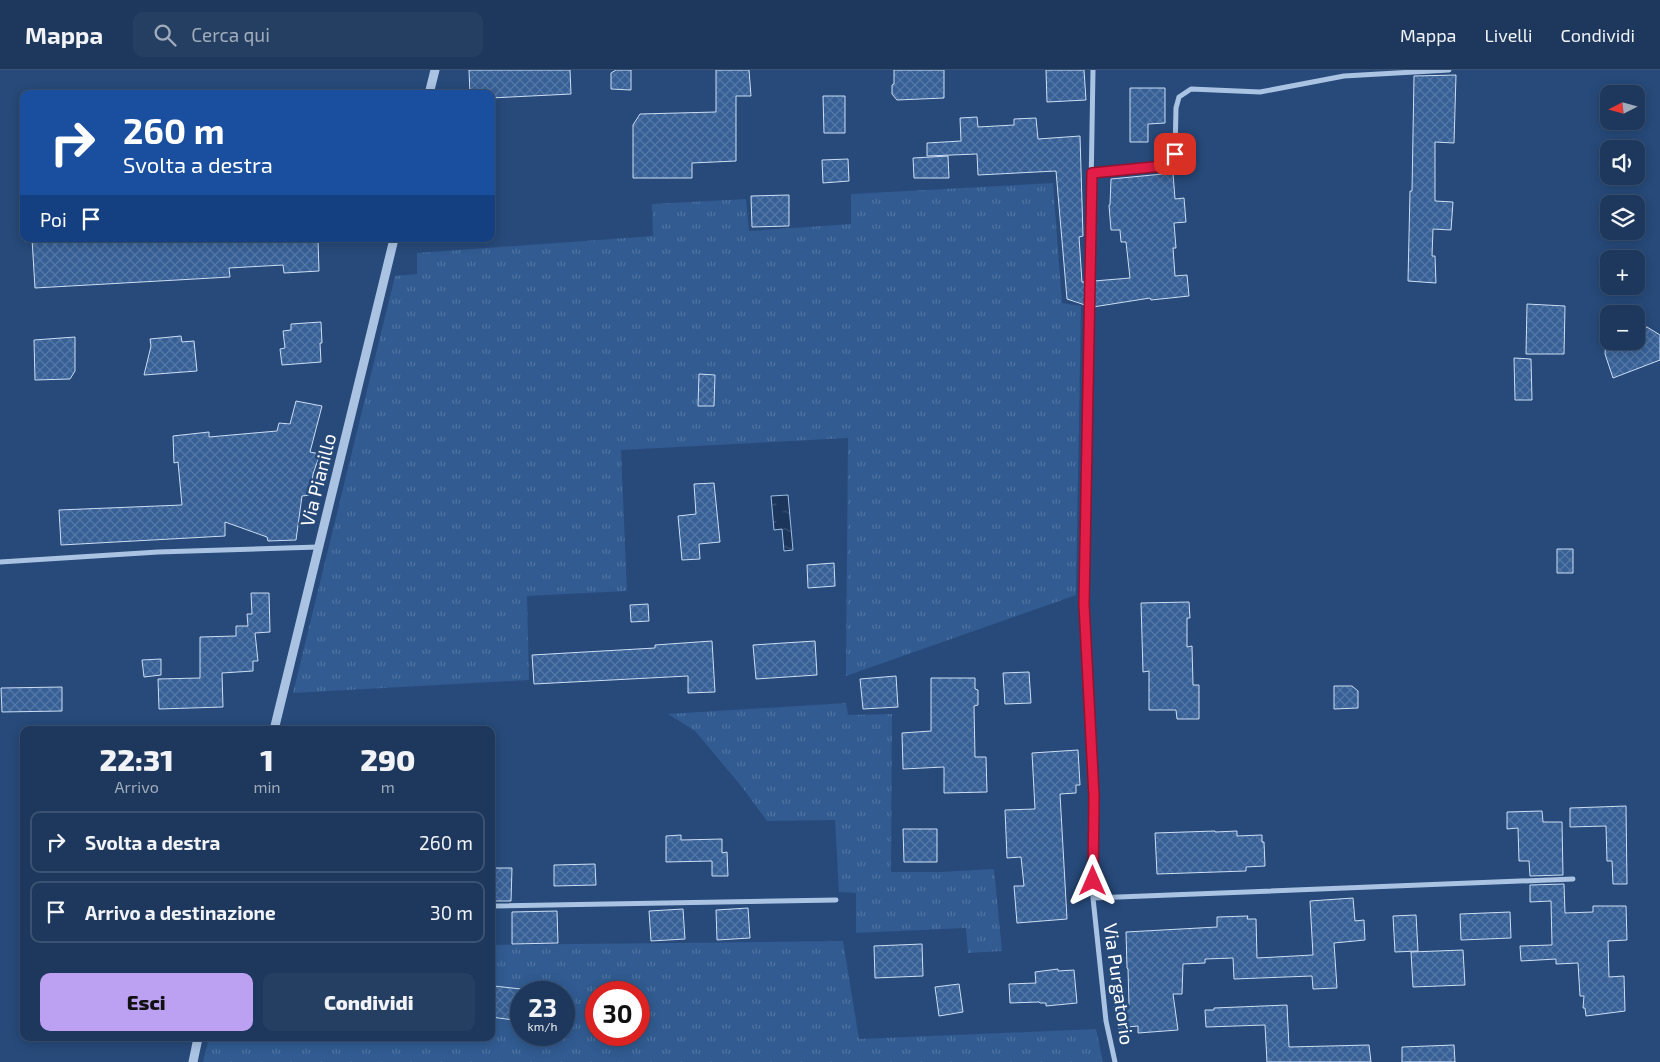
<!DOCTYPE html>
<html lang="it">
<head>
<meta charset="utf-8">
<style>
  body { margin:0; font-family:"Exo 2",sans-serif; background:#253f62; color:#f1f3f6; height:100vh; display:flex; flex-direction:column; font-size:19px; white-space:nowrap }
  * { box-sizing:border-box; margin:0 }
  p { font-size:16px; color:#a0acbb }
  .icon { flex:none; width:28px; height:28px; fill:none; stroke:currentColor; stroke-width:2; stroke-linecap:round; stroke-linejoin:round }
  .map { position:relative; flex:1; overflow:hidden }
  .details { position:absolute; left:20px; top:656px; width:475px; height:315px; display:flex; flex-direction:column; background:#1d385c; border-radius:10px; box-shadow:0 2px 12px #0003,0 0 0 1px #3b5272 }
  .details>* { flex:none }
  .guide { position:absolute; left:20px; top:20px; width:475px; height:152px; border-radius:10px; box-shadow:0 2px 12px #0003,0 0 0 1px #3b5272; background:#1a4fa0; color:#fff; overflow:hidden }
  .needle { width:32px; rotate:264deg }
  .controls { position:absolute; left:1600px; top:15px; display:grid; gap:10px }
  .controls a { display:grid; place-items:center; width:45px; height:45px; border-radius:10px; background:#1d385c; box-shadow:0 2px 12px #0003,0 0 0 1px #3b5272; font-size:25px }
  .speed { position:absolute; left:510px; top:911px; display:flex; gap:10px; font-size:25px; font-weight:700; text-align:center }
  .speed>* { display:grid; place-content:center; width:65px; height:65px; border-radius:50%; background:#1d385c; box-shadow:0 2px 12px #0003,0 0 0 1px #3b5272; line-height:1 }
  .speed small { font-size:12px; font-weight:400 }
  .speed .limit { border:8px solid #d22; background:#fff; color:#111 }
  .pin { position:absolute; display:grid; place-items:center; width:42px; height:42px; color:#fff; margin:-21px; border-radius:10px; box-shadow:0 2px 8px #0006 }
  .me { position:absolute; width:55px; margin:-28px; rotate:0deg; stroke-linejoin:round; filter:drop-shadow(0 0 4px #0008) }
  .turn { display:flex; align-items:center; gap:18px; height:105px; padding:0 20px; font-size:22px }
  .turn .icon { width:65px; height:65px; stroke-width:2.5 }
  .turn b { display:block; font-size:35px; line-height:42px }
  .then { display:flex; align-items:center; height:48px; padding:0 20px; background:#0003; gap:10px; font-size:19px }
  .eta { display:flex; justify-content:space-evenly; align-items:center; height:85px; text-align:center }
  .eta b { font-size:30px; font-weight:800; line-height:35px }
  .button { display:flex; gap:10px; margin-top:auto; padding:10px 20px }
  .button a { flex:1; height:58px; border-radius:10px; background:#bca0f2; color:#111; font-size:20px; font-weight:800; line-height:58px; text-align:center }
  .button a+a { background:#253f62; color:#f1f3f6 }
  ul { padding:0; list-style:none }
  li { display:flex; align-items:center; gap:15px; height:62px; margin:0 10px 8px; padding:0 10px; border:2px solid #3b5272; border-radius:10px }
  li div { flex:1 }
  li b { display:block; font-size:19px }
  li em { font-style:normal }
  header { display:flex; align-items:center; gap:30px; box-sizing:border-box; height:70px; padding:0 25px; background:#1d385c; border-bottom:1px solid #3b5272 }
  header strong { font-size:24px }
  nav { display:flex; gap:28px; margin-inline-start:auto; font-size:18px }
  .search { width:350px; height:45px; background:#253f62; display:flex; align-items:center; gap:12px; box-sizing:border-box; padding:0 18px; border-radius:10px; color:#a0acbb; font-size:19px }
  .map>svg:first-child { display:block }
</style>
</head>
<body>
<header>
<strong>Mappa</strong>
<div class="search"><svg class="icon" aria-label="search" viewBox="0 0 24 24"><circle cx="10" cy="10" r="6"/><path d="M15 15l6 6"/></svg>Cerca qui</div>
<nav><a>Mappa</a><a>Livelli</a><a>Condividi</a></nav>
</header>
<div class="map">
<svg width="1660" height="992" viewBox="0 0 1660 992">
  <defs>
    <pattern id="grass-tufts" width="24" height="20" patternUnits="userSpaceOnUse" patternTransform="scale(1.25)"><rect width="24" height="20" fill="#315b91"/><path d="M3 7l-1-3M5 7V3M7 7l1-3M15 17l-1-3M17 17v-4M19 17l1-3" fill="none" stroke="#5074a2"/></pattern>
    <pattern id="water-ripples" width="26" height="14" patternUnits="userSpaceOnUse" patternTransform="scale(1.25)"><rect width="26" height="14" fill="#1b355b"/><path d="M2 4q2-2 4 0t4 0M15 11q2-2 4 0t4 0" fill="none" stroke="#3d5374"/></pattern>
    <pattern id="building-cross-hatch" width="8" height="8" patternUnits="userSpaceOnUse" patternTransform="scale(1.25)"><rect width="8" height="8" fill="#376096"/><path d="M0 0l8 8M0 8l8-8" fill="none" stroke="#5578a6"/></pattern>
  </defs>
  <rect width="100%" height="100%" fill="#274a7a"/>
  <path fill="url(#grass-tufts)" fill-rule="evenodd" d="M 1053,113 L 1062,233 L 1081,236 L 1076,525 L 846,606 L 848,368 L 621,380 L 627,521 L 527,526 L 529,610 L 293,623 L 395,206 L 417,204 L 417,183 L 653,166 L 652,134 L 746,129 L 749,161 L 851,154 L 851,124 Z
    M 846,633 L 848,645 L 892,644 L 891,802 L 940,802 L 994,799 L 1002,881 L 968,883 L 966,858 L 856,863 L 856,823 L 839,822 L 835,750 L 767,751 L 742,717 L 695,661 L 668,644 Z
    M 843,871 L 859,969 L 1096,959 L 1103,992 L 203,992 L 209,968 L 491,968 L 491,875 ZM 521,922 L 564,922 L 564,965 L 521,965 ZM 596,922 L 639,922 L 639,965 L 596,965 Z"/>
  <path fill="url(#water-ripples)" stroke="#9fbee4" d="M 788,425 L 793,480 L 784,481 L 782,459 L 774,460 L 771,426 Z"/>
  <path fill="url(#building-cross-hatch)" stroke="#ccddf3" d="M 469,0 L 570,0 L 571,24 L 491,28 L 491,24 L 470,24 Z
    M 616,0 L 631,0 L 631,20 L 611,19 L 611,3 Z
    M 716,0 L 749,0 L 751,26 L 736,26 L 736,91 L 692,93 L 692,108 L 633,108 L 633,55 L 640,44 L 716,42 Z
    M 894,0 L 944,0 L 944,28 L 897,30 L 892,24 L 892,15 L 894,14 Z
    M 1046,0 L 1084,0 L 1086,30 L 1047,32 Z
    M 1456,5 L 1454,73 L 1435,72 L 1435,131 L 1453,132 L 1451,160 L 1433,159 L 1432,186 L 1435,186 L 1436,213 L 1408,211 L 1410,121 L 1412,121 L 1414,6 Z
    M 1130,18 L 1165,18 L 1165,53 L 1148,54 L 1148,72 L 1130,72 Z
    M 823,26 L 845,26 L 845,63 L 824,63 Z
    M 977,47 L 978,57 L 1014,55 L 1014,49 L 1036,48 L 1038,69 L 1080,66 L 1083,166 L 1079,167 L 1082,212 L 1085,212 L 1085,235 L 1067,229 L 1056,101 L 978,105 L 977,84 L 927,86 L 927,73 L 961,71 L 960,48 Z
    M 948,86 L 949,108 L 914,108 L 913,88 Z
    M 848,89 L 849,111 L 823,113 L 822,90 Z
    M 1173,103 L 1175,129 L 1184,128 L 1186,152 L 1174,153 L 1176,178 L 1173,178 L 1175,206 L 1187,205 L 1189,226 L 1151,230 L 1150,228 L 1093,237 L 1094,211 L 1130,208 L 1126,172 L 1121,172 L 1120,160 L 1111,160 L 1109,135 L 1110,135 L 1111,109 Z
    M 789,125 L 789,156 L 752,157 L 751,126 Z
    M 32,169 L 302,169 L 302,171 L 318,170 L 319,201 L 284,203 L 283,195 L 229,198 L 230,207 L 35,218 Z
    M 1527,234 L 1565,236 L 1564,284 L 1526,284 Z
    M 321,252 L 322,273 L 320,273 L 321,292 L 282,295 L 280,279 L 285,278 L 283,261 L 291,260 L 291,254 Z
    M 1647,257 L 1660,265 L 1660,290 L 1613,308 L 1605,284 L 1606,271 L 1636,271 L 1636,259 Z
    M 181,266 L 182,272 L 194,271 L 197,301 L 144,305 L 151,276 L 150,269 Z
    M 75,267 L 75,301 L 70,309 L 35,310 L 34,270 Z
    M 1514,288 L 1531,289 L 1532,330 L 1515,330 Z
    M 699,304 L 715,305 L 714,336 L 698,336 Z
    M 296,331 L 322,336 L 310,382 L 320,384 L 313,404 L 311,425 L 302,426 L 296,470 L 268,471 L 267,467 L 225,452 L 225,466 L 61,475 L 59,440 L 182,435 L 178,392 L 174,393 L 173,366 L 209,362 L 209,367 L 277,361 L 279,353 L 290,354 Z
    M 714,413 L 720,472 L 699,474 L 700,489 L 682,490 L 678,446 L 696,444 L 694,414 Z
    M 1557,479 L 1573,479 L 1573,503 L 1557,503 Z
    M 834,493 L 835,516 L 808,518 L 807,495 Z
    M 251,523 L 269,523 L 270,562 L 255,563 L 258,591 L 253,591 L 253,601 L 222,603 L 223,637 L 159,639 L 158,609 L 200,608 L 200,567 L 236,566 L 236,556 L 248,556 L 247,544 L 252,544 Z
    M 1189,532 L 1190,548 L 1187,548 L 1187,577 L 1192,576 L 1193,615 L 1199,615 L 1199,649 L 1177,649 L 1176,640 L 1149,640 L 1149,601 L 1143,602 L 1141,533 Z
    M 648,534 L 649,551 L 631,552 L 630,535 Z
    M 712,571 L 715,622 L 688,623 L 688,606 L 534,614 L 532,585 L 655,578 L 655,575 Z
    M 815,571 L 817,605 L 756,609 L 753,575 Z
    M 161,589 L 161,605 L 144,607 L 142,590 Z
    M 1029,602 L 1031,633 L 1005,634 L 1003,603 Z
    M 896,606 L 898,637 L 863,639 L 860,609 Z
    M 931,608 L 975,608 L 975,619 L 978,620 L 978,635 L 974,636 L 975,687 L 986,687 L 987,722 L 944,723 L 944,697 L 903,699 L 902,663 L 931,661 Z
    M 1334,616 L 1352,616 L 1358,621 L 1358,638 L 1334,639 Z
    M 62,617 L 62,641 L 2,642 L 1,618 Z
    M 1078,680 L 1080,715 L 1076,715 L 1076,723 L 1060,724 L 1067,849 L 1017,853 L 1014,816 L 1024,816 L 1021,787 L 1007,788 L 1005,740 L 1035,739 L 1032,683 Z
    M 1626,736 L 1627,814 L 1613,814 L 1612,791 L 1607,791 L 1606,756 L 1570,757 L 1570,738 Z
    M 1542,741 L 1543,752 L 1562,752 L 1563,805 L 1530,806 L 1529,791 L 1519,791 L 1518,758 L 1507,759 L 1507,742 Z
    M 903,759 L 937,759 L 937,792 L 904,792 Z
    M 1215,761 L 1215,762 L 1237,761 L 1237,766 L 1262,765 L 1262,772 L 1264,772 L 1265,796 L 1246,797 L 1246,801 L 1157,804 L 1155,763 Z
    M 681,765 L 681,770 L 722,769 L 722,783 L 727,782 L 728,806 L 712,806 L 712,791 L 666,792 L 666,766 Z
    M 595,794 L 596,815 L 554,816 L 554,795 Z
    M 491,798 L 512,798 L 511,831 L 491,831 Z
    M 1564,814 L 1565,843 L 1593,842 L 1593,836 L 1626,836 L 1627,870 L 1608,871 L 1609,907 L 1624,906 L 1625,941 L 1586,946 L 1585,938 L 1583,938 L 1584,926 L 1580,926 L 1578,893 L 1556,894 L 1556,889 L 1521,891 L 1520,876 L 1552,875 L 1551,831 L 1530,832 L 1530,815 Z
    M 1353,828 L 1355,851 L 1364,850 L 1365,870 L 1334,873 L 1337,918 L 1313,919 L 1312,906 L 1234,909 L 1233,888 L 1205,889 L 1205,893 L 1183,894 L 1182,924 L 1173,924 L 1178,960 L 1138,963 L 1138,956 L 1118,958 L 1114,936 L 1129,935 L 1128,899 L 1127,898 L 1126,862 L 1217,857 L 1217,847 L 1248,846 L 1247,849 L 1256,849 L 1257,888 L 1313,885 L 1310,831 Z
    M 748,838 L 750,868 L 717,870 L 716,840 Z
    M 683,839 L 685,869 L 651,871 L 649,841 Z
    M 557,841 L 558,873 L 512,874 L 512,842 Z
    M 1510,842 L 1511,868 L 1461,870 L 1460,844 Z
    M 1416,845 L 1418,881 L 1395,882 L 1393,846 Z
    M 922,874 L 923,906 L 875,908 L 874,876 Z
    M 1463,880 L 1465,915 L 1413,917 L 1411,882 Z
    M 1058,899 L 1058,901 L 1074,900 L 1077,933 L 1046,936 L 1046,933 L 1040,933 L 1039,932 L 1010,933 L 1009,914 L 1036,913 L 1035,902 Z
    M 959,914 L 963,942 L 939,946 L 935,917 Z
    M 494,916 L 521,919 L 521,951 L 491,947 Z
    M 1287,935 L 1289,977 L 1369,975 L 1371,992 L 1267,992 L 1265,955 L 1206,957 L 1205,940 L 1214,940 L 1214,938 Z
    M 1454,975 L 1455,992 L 1402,992 L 1402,977 Z"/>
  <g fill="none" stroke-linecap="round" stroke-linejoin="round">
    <path stroke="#aac3e3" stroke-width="5" d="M 1093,0 L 1084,535 L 1094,726 L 1093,828 L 1106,951 L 1115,992
      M 1092,103 L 1155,98 L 1163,96 L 1171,92 L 1175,84 L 1176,38 L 1179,27 L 1191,19 L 1260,22 L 1344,6 L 1449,0
      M 0,492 L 158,482 L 318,477
      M 1093,828 L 1573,809
      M 491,836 L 836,830"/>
    <path stroke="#aac3e3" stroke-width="9" d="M 429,24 L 435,0
      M 274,660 L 394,169
      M 193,992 L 198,968"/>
  </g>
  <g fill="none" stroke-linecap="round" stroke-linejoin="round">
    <g stroke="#92132f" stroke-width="12">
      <path id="route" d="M 1093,811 L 1094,726 L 1084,534 L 1092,103 L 1163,96 L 1171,92 L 1175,84"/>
    </g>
    <use href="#route" stroke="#e11d48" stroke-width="9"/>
  </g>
  <g text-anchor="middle" stroke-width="5" stroke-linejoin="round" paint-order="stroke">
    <g font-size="19" fill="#fff" stroke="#274a7a">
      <text transform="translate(318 410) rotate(-76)" y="7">Via Pianillo</text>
      <text transform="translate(1119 914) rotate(82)" y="7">Via Purgatorio</text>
    </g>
  </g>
</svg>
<div class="controls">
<a><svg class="needle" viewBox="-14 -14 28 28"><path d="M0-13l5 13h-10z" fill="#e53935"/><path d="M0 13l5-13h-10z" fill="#a0acbb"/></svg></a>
<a><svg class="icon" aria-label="sound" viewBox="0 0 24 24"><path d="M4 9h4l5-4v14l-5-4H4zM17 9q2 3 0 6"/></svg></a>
<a><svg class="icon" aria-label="layers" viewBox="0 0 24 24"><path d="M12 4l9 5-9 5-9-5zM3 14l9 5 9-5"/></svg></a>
<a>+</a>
<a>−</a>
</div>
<div class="speed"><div>23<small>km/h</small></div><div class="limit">30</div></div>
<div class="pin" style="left:1175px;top:84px;background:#d93025"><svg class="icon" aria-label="arrive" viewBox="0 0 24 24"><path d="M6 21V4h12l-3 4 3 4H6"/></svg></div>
<svg class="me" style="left:1093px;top:811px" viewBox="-20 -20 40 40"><path d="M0-17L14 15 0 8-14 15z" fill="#e11d48" stroke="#fff" stroke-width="4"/></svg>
<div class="guide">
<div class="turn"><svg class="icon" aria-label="right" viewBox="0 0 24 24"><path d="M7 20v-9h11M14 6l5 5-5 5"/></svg><div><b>260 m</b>Svolta a destra</div></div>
<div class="then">Poi<svg class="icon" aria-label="arrive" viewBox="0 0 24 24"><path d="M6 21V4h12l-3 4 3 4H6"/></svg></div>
</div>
<section class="details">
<div class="eta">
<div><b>22:31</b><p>Arrivo</p></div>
<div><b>1</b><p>min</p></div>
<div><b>290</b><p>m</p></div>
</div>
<ul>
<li><svg class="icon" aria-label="right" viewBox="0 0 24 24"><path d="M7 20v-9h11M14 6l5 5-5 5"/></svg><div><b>Svolta a destra</b></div><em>260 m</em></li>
<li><svg class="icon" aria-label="arrive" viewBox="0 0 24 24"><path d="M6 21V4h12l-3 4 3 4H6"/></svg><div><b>Arrivo a destinazione</b></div><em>30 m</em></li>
</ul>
<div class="button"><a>Esci</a><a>Condividi</a></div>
</section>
</div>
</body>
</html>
